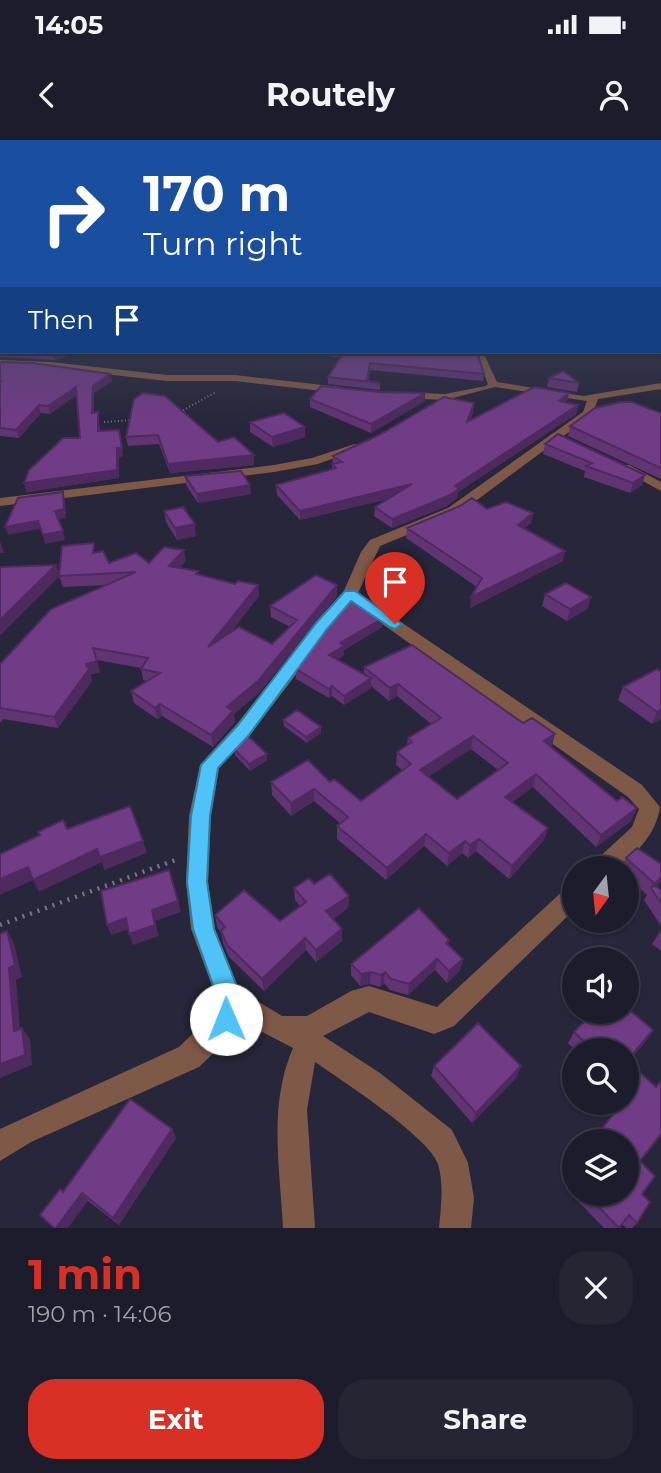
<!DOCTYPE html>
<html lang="en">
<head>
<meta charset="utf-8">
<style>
  body { margin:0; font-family:Montserrat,sans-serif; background:#252534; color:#f1f3f6; height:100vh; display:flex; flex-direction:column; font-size:26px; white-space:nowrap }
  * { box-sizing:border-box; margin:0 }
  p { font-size:23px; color:#a0a1a9 }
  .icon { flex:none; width:38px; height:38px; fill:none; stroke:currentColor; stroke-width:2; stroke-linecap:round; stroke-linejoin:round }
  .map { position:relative; height:1088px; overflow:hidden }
  .side { display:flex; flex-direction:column; background:#1d1c2c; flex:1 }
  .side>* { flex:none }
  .top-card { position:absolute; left:0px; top:0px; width:662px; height:214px; box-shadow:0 2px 5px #0004,0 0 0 2px #3b3a48; background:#1a4fa0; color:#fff; overflow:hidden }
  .needle { width:46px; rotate:195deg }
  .tools { position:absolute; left:562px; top:716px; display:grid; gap:14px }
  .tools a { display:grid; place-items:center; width:77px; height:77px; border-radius:50%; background:#1d1c2c; box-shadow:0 2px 5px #0004,0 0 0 2px #3b3a48; font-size:35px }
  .pin { position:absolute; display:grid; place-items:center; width:60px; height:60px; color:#fff; margin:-72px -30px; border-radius:50% 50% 50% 0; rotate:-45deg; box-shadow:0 0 7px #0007 }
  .pin .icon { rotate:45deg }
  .me { position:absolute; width:77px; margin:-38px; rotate:359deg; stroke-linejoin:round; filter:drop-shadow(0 0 5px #0008) }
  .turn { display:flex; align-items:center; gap:24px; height:147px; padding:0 28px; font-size:32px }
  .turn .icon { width:91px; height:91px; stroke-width:2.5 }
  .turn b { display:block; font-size:49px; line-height:60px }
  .then { display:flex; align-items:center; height:66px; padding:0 28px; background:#0003; gap:14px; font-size:26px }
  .round { display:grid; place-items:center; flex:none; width:74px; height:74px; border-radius:28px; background:#252534 }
  .overview { display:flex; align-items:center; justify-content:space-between; height:119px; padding:0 28px }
  h1 { font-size:42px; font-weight:700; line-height:52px; color:#d93025 }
  .action { display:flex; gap:14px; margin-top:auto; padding:14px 28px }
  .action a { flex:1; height:80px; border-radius:28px; background:#d93025; color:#fff; font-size:28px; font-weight:700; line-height:80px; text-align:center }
  .action a+a { background:#252534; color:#f1f3f6 }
  .status { display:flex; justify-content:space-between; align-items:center; height:49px; padding:0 35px; background:#1d1c2c; direction:ltr }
  .status svg { height:19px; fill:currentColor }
  header { display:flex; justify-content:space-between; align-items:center; height:91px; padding:0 28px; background:#1d1c2c; font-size:32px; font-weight:700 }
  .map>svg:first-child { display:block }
</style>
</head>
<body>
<div class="status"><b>14:05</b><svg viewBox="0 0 49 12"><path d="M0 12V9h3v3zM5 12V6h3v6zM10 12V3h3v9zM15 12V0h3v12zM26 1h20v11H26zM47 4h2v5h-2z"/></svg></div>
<header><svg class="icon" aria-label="back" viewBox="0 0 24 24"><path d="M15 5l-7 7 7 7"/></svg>Routely<svg class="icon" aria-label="person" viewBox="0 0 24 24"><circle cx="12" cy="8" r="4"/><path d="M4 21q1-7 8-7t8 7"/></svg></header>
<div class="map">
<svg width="661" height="1088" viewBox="0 0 661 1088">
  <rect width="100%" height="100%" fill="#27263a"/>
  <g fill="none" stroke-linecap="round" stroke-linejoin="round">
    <path stroke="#767687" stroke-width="2" stroke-dasharray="1 2.5" stroke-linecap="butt" d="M 180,272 L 216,252
      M 104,282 L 131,280"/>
    <path stroke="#767687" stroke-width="4.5" stroke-dasharray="2 6" stroke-linecap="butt" d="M 0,785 L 178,719"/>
    <path fill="#7f5948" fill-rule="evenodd" d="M 475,212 L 483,212 L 497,242 L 583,256 L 661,243 L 661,249 L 598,259 L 592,275 L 458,374 L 380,406 L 358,453 L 642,645 L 660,667 C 656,694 638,711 619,728 L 592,728 L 595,721 L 632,687 L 639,669 L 628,657 L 351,462 L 250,595 L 219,628 L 211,676 L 208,742 L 215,789 L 239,850 L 282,876 L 307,876 L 351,851 L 369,846 L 437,867 L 566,748 L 574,745 L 574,770 L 454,886 L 434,894 L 369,872 L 323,896 L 380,933 L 452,990 L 468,1023 L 474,1058 L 471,1088 L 439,1088 C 441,1067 444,1045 438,1024 C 429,997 341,940 315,922 L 307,970 L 315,1088 L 283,1088 C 280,1028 268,965 293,908 L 239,880 L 226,901 L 199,927 L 31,1002 L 0,1021 L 0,989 L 179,907 L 214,873 L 217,859 L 191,789 L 186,742 L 189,676 L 200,625 L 236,585 L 343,453 L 361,412 L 370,400 L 448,368 L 583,272 L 587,261 L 495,247 L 445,260 L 401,258 L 396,255 L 401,252 L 445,254 L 486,246 L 488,244 Z
      M 0,220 L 51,222 L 167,235 L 235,235 L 341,247 L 346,250 L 341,253 L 235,241 L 167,241 L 51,228 L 0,226 Z
      M 355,304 L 359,305 L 359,309 L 318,324 L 274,332 L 0,366 L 0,358 L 274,325 L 312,318 Z
      M 621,325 L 629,325 L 661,342 L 661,351 L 621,329 Z"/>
    <path fill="#d58664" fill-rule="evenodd" d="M 0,142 L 2,142 L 2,146 L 0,146 Z"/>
  </g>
  <path fill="#613473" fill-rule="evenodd" d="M 0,175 L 2,175 L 2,212 L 78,212 L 78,213 L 55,220 L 0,217 Z
    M 332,212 L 477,212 L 484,234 L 483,241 L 370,230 L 368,241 L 380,243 L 380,250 L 328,244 L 328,237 L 340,217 L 332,217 Z
    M 0,222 L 112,241 L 94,253 L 94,273 L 98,272 L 100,291 L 123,316 L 119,317 L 119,338 L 27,352 L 24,343 L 80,298 L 76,255 L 50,274 L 41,273 L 19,298 L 0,296 Z
    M 549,238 L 579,243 L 577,252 L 547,247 Z
    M 380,252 L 425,261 L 371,293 L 310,267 L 310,259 Z
    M 569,253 L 567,261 L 565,262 L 578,265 L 576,274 L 458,352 L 457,358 L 447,366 L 392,388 L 374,376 L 375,367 L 388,359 L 300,380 L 277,355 L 276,345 L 332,329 L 333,316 L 474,263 L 473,272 L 470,281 Z
    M 134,259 L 218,302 L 254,325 L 170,333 L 159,304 L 128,306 L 126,297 Z
    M 661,273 L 661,339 L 568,296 L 570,286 Z
    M 250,282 L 305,297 L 273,307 L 250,292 Z
    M 545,304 L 645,335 L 642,345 L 630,353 L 584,337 L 585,331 L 543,314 Z
    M 185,336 L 251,354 L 198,363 L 186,345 Z
    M 487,369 L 533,373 L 531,383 L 524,388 L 563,421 L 470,468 L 477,447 L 406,398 L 407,388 Z
    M 164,371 L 196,396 L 177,400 L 166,382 Z
    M 96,413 L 109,423 L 186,421 L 179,428 L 259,456 L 230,493 L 272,504 L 290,487 L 271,477 L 270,466 L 337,445 L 337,456 L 259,553 L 234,574 L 235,582 L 213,607 L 162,576 L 157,579 L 134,563 L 131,551 L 147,541 L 143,540 L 141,528 L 97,520 L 100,532 L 90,535 L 92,541 L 58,588 L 3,579 L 0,583 L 0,524 L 108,445 L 63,447 L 59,436 L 0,495 L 0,427 L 59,435 Z
    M 545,454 L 591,457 L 587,469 L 567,481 L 542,466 Z
    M 383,478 L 382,487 L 344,510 L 344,515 L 337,520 L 364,534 L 364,527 L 551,607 L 631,681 L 596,707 L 533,647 L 512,662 L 544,700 L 509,739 L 476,711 L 468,718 L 462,713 L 447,726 L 424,706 L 386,740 L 337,699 L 337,686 L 341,684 L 314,661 L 291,676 L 272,655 L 271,642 L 330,642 L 361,661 L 403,631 L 396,625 L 397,612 L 407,605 L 408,598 L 431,584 L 397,556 L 389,561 L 371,546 L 371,548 L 344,565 L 332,556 L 329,558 L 296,539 L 296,529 ZM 471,609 L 498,630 L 457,659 L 428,636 Z
    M 661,532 L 661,579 L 652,584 L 618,560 L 623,547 Z
    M 283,580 L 321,587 L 321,593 L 307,603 L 284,586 Z
    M 234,609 L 267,614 L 267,620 L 250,631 L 235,615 Z
    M 626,718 L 661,741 L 656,746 L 661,750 L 661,786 L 644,760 L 647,755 L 626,736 L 626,728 L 621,728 Z
    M 314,744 L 349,756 L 348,768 L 333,779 L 342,801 L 316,822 L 306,810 L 264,851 L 229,817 L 223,803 L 221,792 L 217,787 L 215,775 L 280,781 L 300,766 L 295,760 L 294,748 Z
    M 661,790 L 661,811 L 652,804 Z
    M 449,800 L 448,805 L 463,819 L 460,830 L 447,843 L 435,830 L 408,855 L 390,850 L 384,843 L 380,847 L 370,844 L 360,846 L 351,835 L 351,824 Z
    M 653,890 L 646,901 L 628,922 L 656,947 L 640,1021 L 642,1054 L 637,1083 L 632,1088 L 626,1088 L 622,1084 L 619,1088 L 604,1088 L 566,1049 L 574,1038 L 574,1054 L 626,1054 L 626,910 L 575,910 L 568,903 L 574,892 Z
    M 434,926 L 517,937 L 472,983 L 431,936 Z
    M 172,989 L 176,998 L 119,1085 L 88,1061 L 63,1052 Z"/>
  <path fill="#4f2a5e" d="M 58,212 L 78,212 L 78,213 L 55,220 L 53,213 Z
    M 110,234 L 112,241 L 94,253 L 94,281 L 92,273 L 93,246 Z
    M 76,247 L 77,254 L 50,274 L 48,266 Z
    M 425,253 L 425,261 L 371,293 L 371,284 Z
    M 569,253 L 567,261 L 558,269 L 559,261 Z
    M 474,263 L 473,272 L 466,291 L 467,282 Z
    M 39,265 L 41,273 L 19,298 L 16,290 Z
    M 578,265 L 576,274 L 458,352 L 457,358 L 447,366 L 392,388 L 392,379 L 455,346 Z
    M 305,287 L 305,297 L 273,307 L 272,297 Z
    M 119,290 L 123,316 L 119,317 L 119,338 L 27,352 L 24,343 L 117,308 Z
    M 254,315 L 254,325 L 170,333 L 168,324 Z
    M 645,335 L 642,345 L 630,353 L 633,343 Z
    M 412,344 L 412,353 L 300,380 L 300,371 Z
    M 250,345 L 251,354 L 198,363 L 197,354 Z
    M 63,352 L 65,360 L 66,378 L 57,379 L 55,371 Z
    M 533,373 L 531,383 L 516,396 L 518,385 Z
    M 38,381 L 40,389 L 8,395 L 5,387 Z
    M 195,384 L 196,396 L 177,400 L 175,388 Z
    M 63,391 L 65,400 L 45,404 L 43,395 Z
    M 0,401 L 4,413 L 0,413 Z
    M 184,410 L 186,421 L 171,437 L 169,426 Z
    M 565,411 L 563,421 L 470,468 L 471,457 Z
    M 56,425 L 60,436 L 0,495 L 0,480 Z
    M 258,445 L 259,456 L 210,519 L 208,507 Z
    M 337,445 L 337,456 L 259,553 L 234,574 L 235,582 L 213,607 L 211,595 L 227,567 Z
    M 591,457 L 587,469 L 567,481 L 570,469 Z
    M 383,478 L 382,487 L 344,510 L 344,515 L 329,525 L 329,515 L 340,503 Z
    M 97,521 L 100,532 L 90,535 L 92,541 L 58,588 L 54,577 L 86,524 Z
    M 371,538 L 371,548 L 344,565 L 344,556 Z
    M 398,544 L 397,556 L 389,561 L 390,548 Z
    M 332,546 L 332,556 L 329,558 L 329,549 Z
    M 160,564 L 162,576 L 157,579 L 155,568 Z
    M 661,569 L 661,579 L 652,584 L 657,572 Z
    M 321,587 L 321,593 L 307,603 L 306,597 Z
    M 555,594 L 552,606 L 544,601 Z
    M 473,596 L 471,609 L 419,643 L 420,630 Z
    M 267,614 L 267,620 L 250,631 L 249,624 Z
    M 536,634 L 533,647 L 502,670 L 505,657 Z
    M 314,649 L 314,661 L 291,676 L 291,663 Z
    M 637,668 L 631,681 L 596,707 L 601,695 Z
    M 548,688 L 544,700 L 509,739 L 512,726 Z
    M 426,694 L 424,706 L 386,740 L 387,728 Z
    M 479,699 L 476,711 L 468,718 L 470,705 Z
    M 143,701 L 147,713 L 104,730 L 102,722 L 39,752 L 33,740 L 0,755 L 0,739 L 28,727 L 97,709 Z
    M 465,701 L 462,713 L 447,726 L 449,713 Z
    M 661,736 L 661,741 L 653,751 L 655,744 Z
    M 349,756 L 348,768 L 326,783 L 326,771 Z
    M 178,761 L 181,772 L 155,781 L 159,796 L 133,805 L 129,794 L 152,770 Z
    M 126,778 L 129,789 L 111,795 L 107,785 Z
    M 342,789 L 342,801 L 316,822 L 316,810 Z
    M 7,791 L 14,803 L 22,837 L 16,840 L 21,902 L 14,891 Z
    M 305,798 L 306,810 L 264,851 L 262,839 Z
    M 437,819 L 435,830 L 408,855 L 409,844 Z
    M 463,819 L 460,830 L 447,843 L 449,831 Z
    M 371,832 L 370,844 L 360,846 L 361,834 Z
    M 385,832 L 384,843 L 380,847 L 381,835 Z
    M 22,888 L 30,899 L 32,925 L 0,938 L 0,924 Z
    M 653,890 L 646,901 L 626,924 L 627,921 Z
    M 521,926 L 517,937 L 472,983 L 476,973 Z
    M 172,989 L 176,998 L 119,1085 L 113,1078 Z
    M 82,1053 L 88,1061 L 68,1088 L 56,1088 Z"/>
  <path fill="#713c86" stroke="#4f2a5e" stroke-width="2" fill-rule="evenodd" d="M 660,134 L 661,134 L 661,148 L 660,148 Z
    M 0,147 L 2,147 L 2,168 L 0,168 Z
    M 660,156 L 661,156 L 661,201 L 660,201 Z
    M 0,175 L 2,175 L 2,211 L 0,211 Z
    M 24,212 L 58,212 L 53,213 Z
    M 344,212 L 477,212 L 484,234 L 370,223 L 367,241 L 380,243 L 328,237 Z
    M 0,222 L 32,223 L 110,234 L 93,246 L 92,273 L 98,272 L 98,291 L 119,290 L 122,308 L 117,308 L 117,330 L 24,343 L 29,330 L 63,298 L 80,298 L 76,247 L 48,266 L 39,265 L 16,290 L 0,288 L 0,242 L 2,240 L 0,241 Z
    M 563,231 L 579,243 L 549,238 Z
    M 321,246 L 380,252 L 425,253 L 371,284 L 310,259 Z
    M 534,247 L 569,253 L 559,261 L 578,265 L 455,346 L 459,349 L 448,356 L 392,379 L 375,367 L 412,344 L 300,371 L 276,345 L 336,328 L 332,324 L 342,322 L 333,316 L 379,295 L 444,257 L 474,263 L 467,282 Z
    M 143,253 L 165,256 L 218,302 L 234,297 L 254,315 L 168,324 L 158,295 L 126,297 L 134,259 Z
    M 621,262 L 632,262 L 661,273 L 661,328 L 570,286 L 595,268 Z
    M 284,273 L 305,287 L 272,297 L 250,282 Z
    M 558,294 L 645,335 L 633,343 L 586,326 L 592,323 L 545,304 Z
    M 241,331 L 250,345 L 197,354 L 185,336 Z
    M 63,352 L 64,369 L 55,371 L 63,391 L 43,395 L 38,381 L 5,387 L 18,358 Z
    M 472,358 L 487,369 L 506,362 L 533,373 L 518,385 L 565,411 L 471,457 L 482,438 L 407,388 L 460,366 Z
    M 183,367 L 195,384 L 175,388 L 164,371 Z
    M 94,403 L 93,413 L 103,411 L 109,423 L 136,413 L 149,423 L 164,407 L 184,410 L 169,426 L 198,431 L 196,434 L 235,444 L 238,441 L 258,445 L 208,507 L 239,487 L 272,504 L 297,480 L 270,466 L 316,435 L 337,445 L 258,541 L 227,567 L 233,571 L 211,595 L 160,564 L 155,568 L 131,551 L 160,533 L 141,529 L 148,518 L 93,508 L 97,521 L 86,524 L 89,529 L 54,577 L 0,568 L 0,524 L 51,469 L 136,432 L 59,436 L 62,406 Z
    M 56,425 L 0,480 L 0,427 Z
    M 566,443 L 591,457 L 570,469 L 545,454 Z
    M 352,456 L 383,478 L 340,503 L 344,506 L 329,515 L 371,538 L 344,556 L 332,546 L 329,549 L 296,529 Z
    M 412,505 L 523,583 L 532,578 L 555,594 L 544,601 L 617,661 L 622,657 L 637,668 L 601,695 L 536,634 L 505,657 L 548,688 L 512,726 L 479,699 L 470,705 L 465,701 L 449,713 L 426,694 L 387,728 L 337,686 L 348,677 L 314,649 L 291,663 L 271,642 L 308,620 L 330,642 L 334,639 L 361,661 L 411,624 L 397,612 L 412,602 L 408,598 L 441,578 L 398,544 L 390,548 L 364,527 ZM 473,596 L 508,623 L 457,659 L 420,630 Z
    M 657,529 L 661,532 L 661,569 L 657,572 L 623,547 Z
    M 297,570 L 321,587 L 306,597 L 283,580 Z
    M 247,595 L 267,614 L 249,624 L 234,609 Z
    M 130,666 L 143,701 L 100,717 L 97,709 L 33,740 L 28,727 L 0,739 L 0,714 L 40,695 L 38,692 L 63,680 L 67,689 Z
    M 637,708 L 661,724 L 661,736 L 655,744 L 626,718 Z
    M 169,730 L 178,761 L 152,770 L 155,785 L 129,794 L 126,778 L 107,785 L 101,751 Z
    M 330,734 L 349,756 L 326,771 L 342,789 L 316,810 L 305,798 L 262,839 L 227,805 L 221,791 L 225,787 L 215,775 L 244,750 L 280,781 L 306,762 L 294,748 L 309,738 L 314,744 Z
    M 654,745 L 661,750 L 661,763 L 651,748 Z
    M 419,768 L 449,800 L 446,803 L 463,819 L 449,831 L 437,819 L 409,844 L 391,839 L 385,832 L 381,835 L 371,832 L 361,834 L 351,824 Z
    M 7,791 L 15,825 L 9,828 L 14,891 L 22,888 L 25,915 L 0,924 L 0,794 Z
    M 626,867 L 653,890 L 627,921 L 656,947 L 661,941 L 661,994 L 640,1021 L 655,1036 L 642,1054 L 650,1062 L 637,1083 L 629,1075 L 619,1088 L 586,1054 L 626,1054 L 626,1001 L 592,1001 L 623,962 L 626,962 L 626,958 L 634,949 L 626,942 L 626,910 L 593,910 L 574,892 L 594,872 L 626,872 Z
    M 478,883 L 521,926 L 476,973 L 434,926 Z
    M 130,959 L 172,989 L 113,1078 L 82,1053 L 56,1088 L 54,1088 L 40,1075 L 60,1049 L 63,1052 Z"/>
  <linearGradient id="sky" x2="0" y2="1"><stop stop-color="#151520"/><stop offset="0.46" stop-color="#414760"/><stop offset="1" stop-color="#414760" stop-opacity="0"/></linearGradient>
  <rect width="661" height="283" fill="url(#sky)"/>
  <path fill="#4fc3f7" stroke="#337fa1" stroke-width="2" d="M 345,451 L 355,451 L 402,484 L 395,489 L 390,487 L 351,461 L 327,489 L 249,595 L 218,628 L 210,676 L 207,742 L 214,789 L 242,859 L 235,887 L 226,891 L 218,887 L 214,879 L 218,859 L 193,789 L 187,742 L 191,676 L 201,625 L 237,586 L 317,482 Z"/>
</svg>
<div class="tools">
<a><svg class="needle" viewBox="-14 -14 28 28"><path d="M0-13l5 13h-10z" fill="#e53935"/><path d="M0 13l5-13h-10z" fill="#a0a1a9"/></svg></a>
<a><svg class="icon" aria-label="sound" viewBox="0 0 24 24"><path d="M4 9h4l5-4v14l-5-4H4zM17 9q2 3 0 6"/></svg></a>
<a><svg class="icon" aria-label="search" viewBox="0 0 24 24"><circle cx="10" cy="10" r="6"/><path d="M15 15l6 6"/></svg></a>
<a><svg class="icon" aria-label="layers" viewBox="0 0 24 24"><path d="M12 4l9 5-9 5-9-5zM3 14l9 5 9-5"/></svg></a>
</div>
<div class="pin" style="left:395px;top:484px;background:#d93025"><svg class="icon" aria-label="arrive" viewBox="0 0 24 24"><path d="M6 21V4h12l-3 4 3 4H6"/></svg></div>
<svg class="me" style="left:226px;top:879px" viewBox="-20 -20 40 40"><circle r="19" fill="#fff"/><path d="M0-13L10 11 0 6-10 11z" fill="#4fc3f7"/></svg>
<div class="top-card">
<div class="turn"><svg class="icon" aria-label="right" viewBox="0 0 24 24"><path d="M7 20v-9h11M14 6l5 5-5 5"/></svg><div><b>170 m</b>Turn right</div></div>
<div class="then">Then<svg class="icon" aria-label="arrive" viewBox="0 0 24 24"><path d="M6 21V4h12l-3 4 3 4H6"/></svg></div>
</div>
</div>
<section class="side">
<div class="overview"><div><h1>1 min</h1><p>190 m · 14:06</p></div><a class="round"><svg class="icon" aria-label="close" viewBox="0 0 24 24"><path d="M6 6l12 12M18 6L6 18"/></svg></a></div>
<div class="action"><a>Exit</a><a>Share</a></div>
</section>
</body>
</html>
